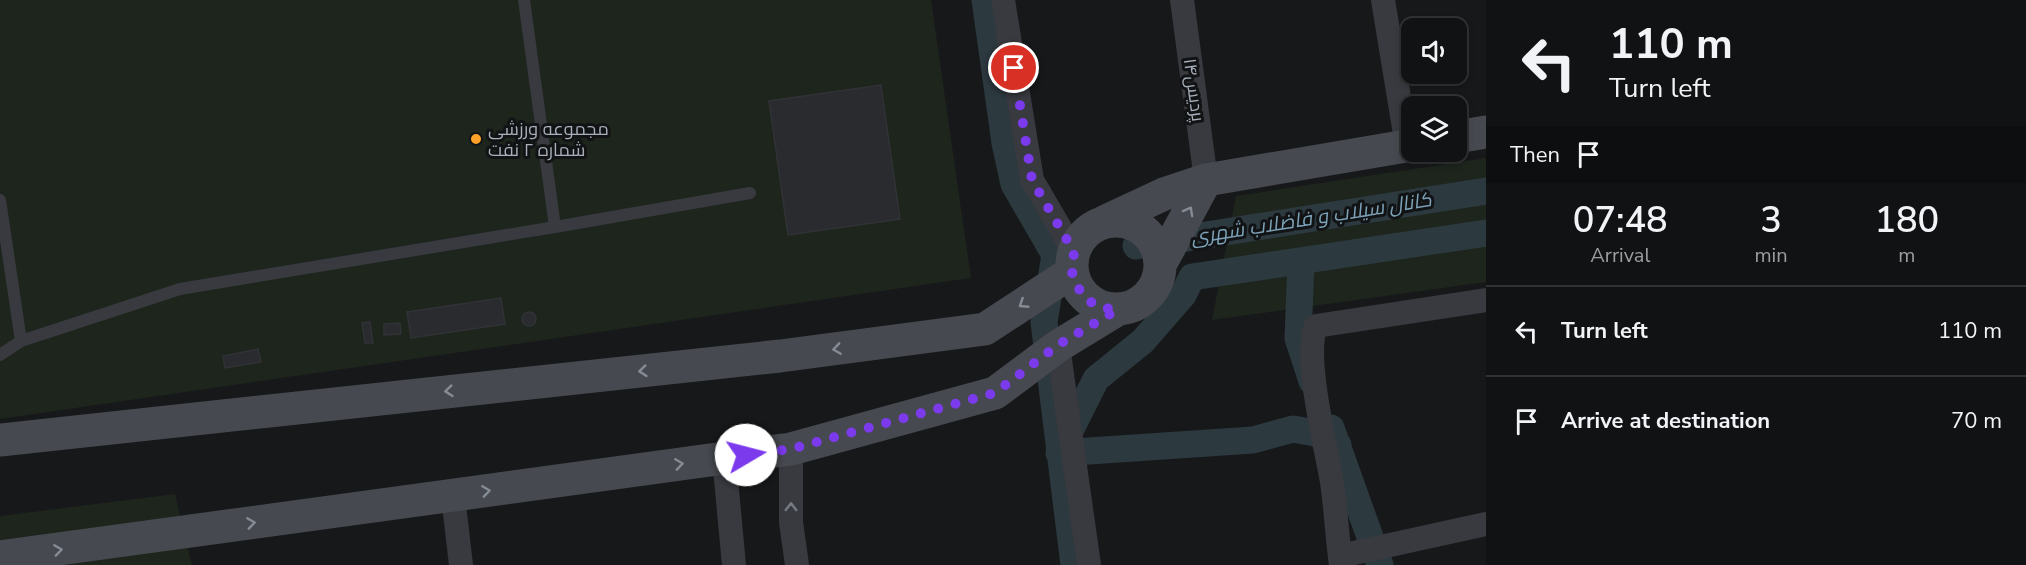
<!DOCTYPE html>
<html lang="en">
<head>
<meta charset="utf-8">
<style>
  body { margin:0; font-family:"Nunito Sans",Cairo,sans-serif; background:#1a1b1d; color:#f1f3f6; height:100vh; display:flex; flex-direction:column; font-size:22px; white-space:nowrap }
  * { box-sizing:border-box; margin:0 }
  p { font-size:20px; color:#9c9ea0 }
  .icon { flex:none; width:33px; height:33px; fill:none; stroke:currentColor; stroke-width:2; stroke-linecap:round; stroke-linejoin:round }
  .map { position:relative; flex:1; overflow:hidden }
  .panel { display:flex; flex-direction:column; background:#111214; width:540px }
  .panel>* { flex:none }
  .banner { background:#111214; color:#f1f3f6; overflow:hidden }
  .controls { position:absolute; left:1401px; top:18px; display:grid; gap:12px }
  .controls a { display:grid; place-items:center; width:66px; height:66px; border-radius:12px; background:#111214; box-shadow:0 3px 9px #0003,0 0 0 2px #303234; font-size:30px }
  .pin { position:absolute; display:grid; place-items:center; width:51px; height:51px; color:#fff; margin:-26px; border:3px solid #fff; border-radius:50%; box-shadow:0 2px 6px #0007 }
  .me { position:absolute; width:66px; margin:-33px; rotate:82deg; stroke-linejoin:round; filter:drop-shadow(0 0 4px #0008) }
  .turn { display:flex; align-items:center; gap:21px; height:126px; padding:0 24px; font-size:27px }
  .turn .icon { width:78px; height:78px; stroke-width:2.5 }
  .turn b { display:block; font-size:42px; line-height:51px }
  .then { display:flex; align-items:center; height:57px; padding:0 24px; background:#0003; gap:12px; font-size:22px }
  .eta { display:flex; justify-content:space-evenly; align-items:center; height:102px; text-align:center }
  .eta b { font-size:36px; font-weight:600; line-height:42px }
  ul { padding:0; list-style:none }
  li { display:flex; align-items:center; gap:18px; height:90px; padding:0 24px; border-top:2px solid #303234 }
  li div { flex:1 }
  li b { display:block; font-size:22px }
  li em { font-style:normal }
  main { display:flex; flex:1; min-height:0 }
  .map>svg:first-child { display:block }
</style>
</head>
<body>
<main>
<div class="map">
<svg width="1486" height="565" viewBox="0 0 1486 565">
  <rect width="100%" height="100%" fill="#17181a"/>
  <path fill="#1d251d" d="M 0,0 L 931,0 L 971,278 L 0,419 Z
    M 1486,158 L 1486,282 L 1212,320 L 1236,196 Z
    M 175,494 L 192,565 L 0,565 L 0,516 Z"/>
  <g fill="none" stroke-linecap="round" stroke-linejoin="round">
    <path stroke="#2c393f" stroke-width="27" d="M 985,0 L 1005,143 L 1014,184 L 1055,255 L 1044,322 L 1074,565
      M 1136,246 L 1486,191
      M 1301,262 L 1298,338 L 1312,381
      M 1331,428 L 1380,565
      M 1338,445 L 1315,433 L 1293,429 L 1253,440 L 1059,453 L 1096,379 L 1143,341 L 1183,295 L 1192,277 L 1486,233"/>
  </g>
  <path fill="#2a2b2e" stroke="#313236" stroke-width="1.5" d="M 881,85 L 900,219 L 788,235 L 769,101 Z
    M 501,298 L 505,324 L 411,338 L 407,312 Z
    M522 319a7 7 0 1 1 14 0a7 7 0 1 1-14 0Z
    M 370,322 L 373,343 L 365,343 L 362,323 Z
    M 400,323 L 401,334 L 384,335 L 384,324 Z
    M 258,349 L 261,362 L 225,368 L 223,356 Z"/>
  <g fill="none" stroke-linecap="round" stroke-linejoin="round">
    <path stroke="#383a3f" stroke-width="12" d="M 0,200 L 21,341
      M 555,227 L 750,193
      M 0,355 L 21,341 L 180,289 L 555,227 L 524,0"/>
    <path stroke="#383a3f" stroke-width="24" d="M 1003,0 L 1032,180 L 1074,252
      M 1182,0 L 1206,180
      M 1383,0 L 1407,146
      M 1058,346 L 1089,565
      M 791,449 L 791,522 L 797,565
      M 724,458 L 734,565
      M 453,496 L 461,565
      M 1340,556 L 1486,524
      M 1341,565 C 1337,537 1336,509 1332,482 C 1326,447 1303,355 1316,326 L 1486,300"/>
    <path stroke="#46494f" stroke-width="33" d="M 1456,137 L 1486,132
      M 1206,180 L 1412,145
      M1072 265a44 44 0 1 1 88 0a44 44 0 1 1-88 0Z
      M 1104,222 L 1164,194 L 1206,180 L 1161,263
      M 0,440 L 780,356 L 985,329 L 1072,272
      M 0,557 L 791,449 L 995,393 L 1058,346 L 1117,310"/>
  </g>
  <defs><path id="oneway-chevron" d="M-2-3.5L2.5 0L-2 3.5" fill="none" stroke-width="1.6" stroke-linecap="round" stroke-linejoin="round" transform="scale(1.5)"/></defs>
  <g stroke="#868c95">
    <use href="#oneway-chevron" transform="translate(1189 211) rotate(-61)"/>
    <use href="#oneway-chevron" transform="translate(1023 304) rotate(147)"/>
    <use href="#oneway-chevron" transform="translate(837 349) rotate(172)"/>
    <use href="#oneway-chevron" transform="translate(643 371) rotate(174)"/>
    <use href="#oneway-chevron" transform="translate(449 391) rotate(174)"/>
    <use href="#oneway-chevron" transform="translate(679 464) rotate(-8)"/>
    <use href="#oneway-chevron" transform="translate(486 491) rotate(-8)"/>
    <use href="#oneway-chevron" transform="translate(251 523) rotate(-8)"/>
    <use href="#oneway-chevron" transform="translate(58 550) rotate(-8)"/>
  </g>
  <use stroke="#767b83" href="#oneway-chevron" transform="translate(791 507) rotate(-90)"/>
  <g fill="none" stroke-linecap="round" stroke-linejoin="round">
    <path stroke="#7c3aed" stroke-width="10" stroke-dasharray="0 18" d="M 746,455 L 791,449 L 995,393 L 1058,345 L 1117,310 L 1099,307 L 1086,299 L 1077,286 L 1072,272 L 1074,252 L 1032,180 L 1014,68"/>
  </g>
  <circle fill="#ffa22a" stroke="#121315" stroke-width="2" cx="476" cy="139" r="6"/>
  <g text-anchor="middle" stroke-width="6" stroke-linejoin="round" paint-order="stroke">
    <g font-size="18" fill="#a8b0bb" stroke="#121315">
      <text transform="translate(1194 90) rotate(82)" y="6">پردیس۱۴</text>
    </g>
    <g font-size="18" fill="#a8b0bb" stroke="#121315" text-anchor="start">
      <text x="488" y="135">مجموعه ورزشی<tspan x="488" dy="21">شماره ۲ نفت</tspan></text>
    </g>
    <g font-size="20" font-style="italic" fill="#7da3b9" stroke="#121315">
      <text transform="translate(1311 218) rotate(-9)" y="7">کانال سیلاب و فاضلاب شهری</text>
    </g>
  </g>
</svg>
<div class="controls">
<a><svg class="icon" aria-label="sound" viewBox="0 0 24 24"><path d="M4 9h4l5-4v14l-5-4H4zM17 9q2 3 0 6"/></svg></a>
<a><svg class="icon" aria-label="layers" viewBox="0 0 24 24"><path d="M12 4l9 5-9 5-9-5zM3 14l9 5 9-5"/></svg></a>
</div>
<div class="pin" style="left:1014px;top:68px;background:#d93025"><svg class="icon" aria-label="arrive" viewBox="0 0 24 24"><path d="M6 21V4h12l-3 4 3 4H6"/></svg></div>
<svg class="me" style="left:746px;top:455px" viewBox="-20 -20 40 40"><circle r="19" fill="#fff"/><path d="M0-13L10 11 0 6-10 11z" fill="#7c3aed"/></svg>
</div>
<section class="panel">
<div class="banner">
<div class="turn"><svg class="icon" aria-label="left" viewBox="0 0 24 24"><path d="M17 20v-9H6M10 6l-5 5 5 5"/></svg><div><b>110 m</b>Turn left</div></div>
<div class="then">Then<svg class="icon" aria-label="arrive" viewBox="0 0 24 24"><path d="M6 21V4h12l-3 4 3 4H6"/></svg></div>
</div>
<div class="eta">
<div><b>07:48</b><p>Arrival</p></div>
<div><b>3</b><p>min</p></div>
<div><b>180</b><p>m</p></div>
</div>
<ul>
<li><svg class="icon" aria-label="left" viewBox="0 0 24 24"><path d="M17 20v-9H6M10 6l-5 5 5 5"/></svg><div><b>Turn left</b></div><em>110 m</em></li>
<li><svg class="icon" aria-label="arrive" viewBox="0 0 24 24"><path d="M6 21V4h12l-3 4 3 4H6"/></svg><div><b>Arrive at destination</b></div><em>70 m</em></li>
</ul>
</section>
</main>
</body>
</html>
